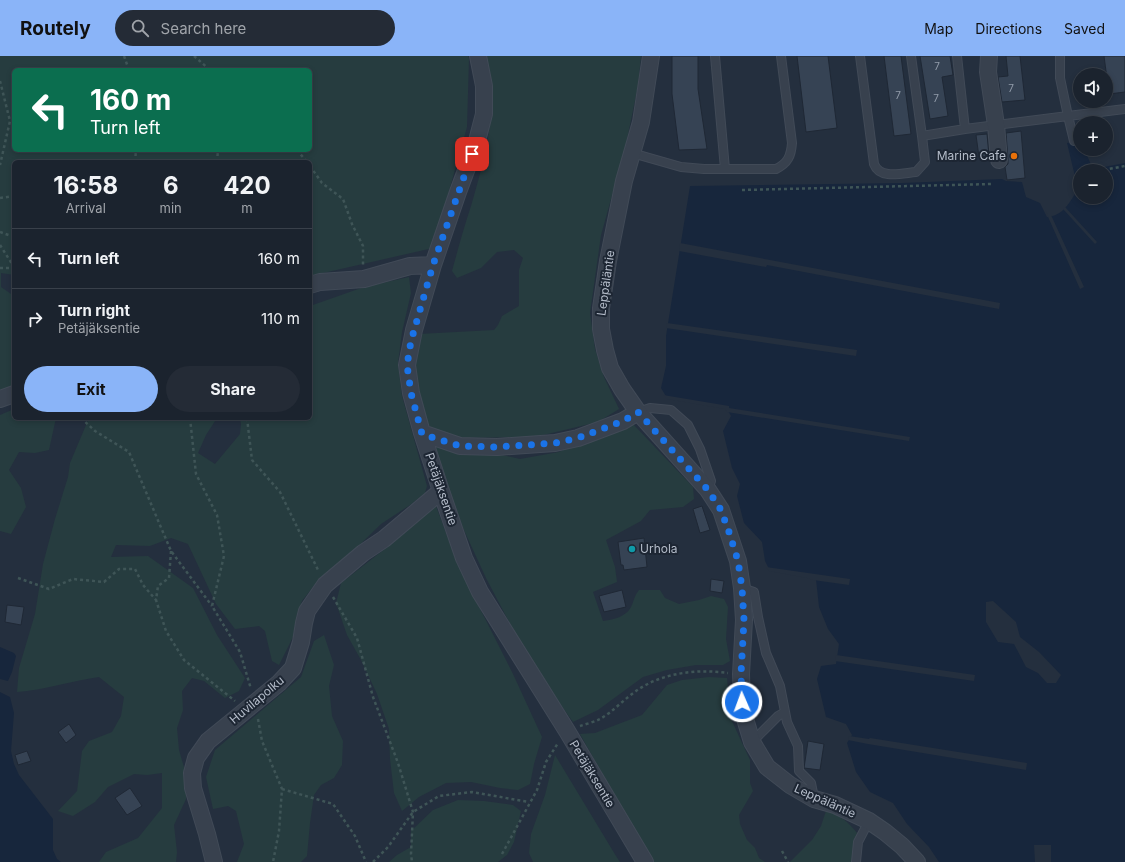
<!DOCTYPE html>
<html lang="en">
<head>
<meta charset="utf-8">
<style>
  body { margin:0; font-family:Inter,sans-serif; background:#242b36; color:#f1f3f6; height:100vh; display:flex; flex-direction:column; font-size:15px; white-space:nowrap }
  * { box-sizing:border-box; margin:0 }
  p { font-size:13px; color:#a0a4aa }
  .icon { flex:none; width:22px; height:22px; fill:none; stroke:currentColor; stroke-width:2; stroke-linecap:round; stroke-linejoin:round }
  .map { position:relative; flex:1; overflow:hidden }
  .side { position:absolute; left:12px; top:104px; width:300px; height:260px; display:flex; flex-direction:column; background:#1b232e; border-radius:6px; box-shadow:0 2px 6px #0003,0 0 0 1px #39404a }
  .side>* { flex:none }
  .top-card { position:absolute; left:12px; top:12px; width:300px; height:84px; border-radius:6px; box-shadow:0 2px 6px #0003,0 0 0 1px #39404a; background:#0b6e4f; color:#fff; overflow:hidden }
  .controls { position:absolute; left:1073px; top:12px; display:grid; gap:8px }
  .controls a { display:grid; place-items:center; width:40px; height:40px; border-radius:50%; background:#1b232e; box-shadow:0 2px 6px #0003,0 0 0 1px #39404a; font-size:20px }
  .pin { position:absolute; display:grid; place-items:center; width:34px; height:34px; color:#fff; margin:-17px; border-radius:8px; box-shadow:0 2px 6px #0006 }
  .me { position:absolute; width:44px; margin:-22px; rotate:358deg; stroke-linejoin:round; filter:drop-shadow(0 0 3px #0008) }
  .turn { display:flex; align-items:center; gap:14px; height:84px; padding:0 12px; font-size:18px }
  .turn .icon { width:52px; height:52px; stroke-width:2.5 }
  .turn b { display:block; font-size:28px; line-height:34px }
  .eta { display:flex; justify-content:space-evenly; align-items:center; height:68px; text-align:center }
  .eta b { font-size:24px; font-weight:700; line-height:28px }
  .cta { display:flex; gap:8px; margin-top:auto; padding:8px 12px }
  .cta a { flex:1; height:46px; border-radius:24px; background:#8ab4f8; color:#111; font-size:16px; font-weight:700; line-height:46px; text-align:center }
  .cta a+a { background:#242b36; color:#f1f3f6 }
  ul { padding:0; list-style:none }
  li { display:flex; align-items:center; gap:12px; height:60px; padding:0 12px; border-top:1px solid #39404a }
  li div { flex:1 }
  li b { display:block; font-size:15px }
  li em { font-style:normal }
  header { display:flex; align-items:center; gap:24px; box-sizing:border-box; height:56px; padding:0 20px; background:#8ab4f8; color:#111 }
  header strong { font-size:19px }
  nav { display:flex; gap:22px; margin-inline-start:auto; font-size:14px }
  .search { width:280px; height:36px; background:#242b36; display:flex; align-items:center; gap:10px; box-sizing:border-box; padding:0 14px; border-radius:22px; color:#a0a4aa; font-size:15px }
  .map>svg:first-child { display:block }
</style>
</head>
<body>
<header>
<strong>Routely</strong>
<div class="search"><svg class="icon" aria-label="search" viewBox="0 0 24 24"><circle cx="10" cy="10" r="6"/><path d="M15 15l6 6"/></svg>Search here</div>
<nav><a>Map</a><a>Directions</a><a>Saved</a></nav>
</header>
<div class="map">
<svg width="1125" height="806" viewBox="0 0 1125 806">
  <rect width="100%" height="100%" fill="#242f3e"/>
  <path fill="#263c3f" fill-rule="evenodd" d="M 0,0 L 468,0 L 469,3 L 467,71 L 433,192 L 310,220 L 310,106 L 14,106 L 14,219 L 1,217 L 1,231 L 14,240 L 14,329 L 0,335 ZM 14,14 L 310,14 L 310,94 L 14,94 Z
    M 486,0 L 641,0 L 638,30 L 625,93 L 601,179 L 590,257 L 595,293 L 604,321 L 619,353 L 598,366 L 535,381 L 458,382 L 432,373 L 426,366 L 418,336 L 415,307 L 419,278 L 494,274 L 498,269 L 502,260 L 519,250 L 519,214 L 523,202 L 514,194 L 497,196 L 481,212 L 457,222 L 452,215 C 458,193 464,171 471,150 C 485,102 500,50 486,0 Z
    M 409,221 L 411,237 L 402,276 L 398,307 L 402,340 L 427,430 L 425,437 L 410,449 L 381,468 L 331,517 L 313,531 L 302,545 L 297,559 L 293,581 L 279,609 L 272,605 L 265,575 L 259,570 L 235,573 L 216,548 L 188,488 L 171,482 L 150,490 L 116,489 L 111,501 L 148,500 L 193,532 L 217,579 L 245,622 L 239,635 L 225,642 L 204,625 L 192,622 L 182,635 L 183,654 L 177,672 L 179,694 L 188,725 L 186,743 L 174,769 L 177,796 L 176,806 L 99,806 L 106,796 L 138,782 L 162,752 L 162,717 L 147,719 L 134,718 L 108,731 L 95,746 L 73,760 L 58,755 L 77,735 L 82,695 L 89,685 L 112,676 L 121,660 L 124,641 L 99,621 C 71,625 44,634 17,636 L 19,612 L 35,558 L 43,508 L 55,463 L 68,421 L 70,407 L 89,362 L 217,362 L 206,379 L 198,397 L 215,408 L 240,378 L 241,368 L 240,362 L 310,362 L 310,250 L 364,231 Z
    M 14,353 L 14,362 L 56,362 L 49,394 L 35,397 L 19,396 L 9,414 L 21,432 L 26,451 L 11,478 L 0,475 L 0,359 Z
    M 633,368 L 693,431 L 694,443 L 683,451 L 650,454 L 641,465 L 606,484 L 615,511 L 617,526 L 593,536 L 603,565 C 612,564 626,561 631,551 C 634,545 634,540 639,534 L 660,534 L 665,542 L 679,548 L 699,544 L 711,540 L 724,543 L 728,551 L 726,583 L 730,605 L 723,609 L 696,609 L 667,614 L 643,621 L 598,654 L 573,666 L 550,634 L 519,585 L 486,522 L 463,472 L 432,388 L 493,397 L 520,403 L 559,396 L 576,387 L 603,381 Z
    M 436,450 L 458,509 L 513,618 L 542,681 L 534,708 L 530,728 L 518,734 L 500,732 L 471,726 L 446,727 L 419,741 L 402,755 L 394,737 L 390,703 L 389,673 L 377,638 L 361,604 L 347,579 L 336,547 L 341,527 L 386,492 Z
    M 324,579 L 334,609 L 329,630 L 332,660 L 343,685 L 342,709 L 334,722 L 321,729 L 314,739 L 310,767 L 307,800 L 301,806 L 237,806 L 244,788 L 236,755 L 228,750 L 213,753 L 206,721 L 215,694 L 301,621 L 314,585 Z
    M 709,621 L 727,622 L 731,663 L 750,704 L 750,727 L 753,735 L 739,759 L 740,768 L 747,784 L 755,792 L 759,802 L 765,806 L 652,806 L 580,678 L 595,677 L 642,659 L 667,629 L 682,624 Z
    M 555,699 L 616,800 L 620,806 L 533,806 L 529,797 L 531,778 L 545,739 Z
    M 458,744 L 484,745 L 513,749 L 521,755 L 514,786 L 507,799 L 498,806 L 389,806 L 397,799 L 411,791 L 411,775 L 433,754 Z
    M 826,755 C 840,758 849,767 857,777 L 853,806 L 790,806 L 812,784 L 821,770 Z"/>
  <path fill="#17263c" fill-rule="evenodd" d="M 1080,85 L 1080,93 L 1084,93 L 1093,113 L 1125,107 L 1125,806 L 939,806 L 929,791 L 907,768 L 893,747 L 870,736 L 856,716 L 847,687 L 852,679 L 846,668 L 826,661 L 817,623 L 821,610 L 836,608 L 839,588 L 828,573 L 819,551 L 816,523 L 769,513 L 765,505 L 762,486 L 744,467 L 737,440 L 740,428 L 732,412 L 723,375 L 731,360 L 726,351 L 667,342 L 661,332 L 666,310 L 666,280 L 690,130 L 902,127 L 1002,123 L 1006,125 L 1022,126 L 1026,141 L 1040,147 L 1047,161 C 1063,160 1070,146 1078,133 L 1067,87 ZM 1080,115 L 1106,115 L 1106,141 L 1080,141 ZM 993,545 L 1016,566 L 1020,581 L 1039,596 L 1061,619 L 1056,627 L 1047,627 L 1038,617 L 1026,611 L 1014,588 L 998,586 L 986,566 L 986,546 Z
    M 0,591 L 14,597 L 16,600 L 12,616 L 8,625 L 0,623 Z
    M 0,636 L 10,641 L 14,657 L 11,695 L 14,708 L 19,719 L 53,763 L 53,794 L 57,803 L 61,806 L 0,806 Z"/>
  <path fill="#242f3e" d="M 1065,151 L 1097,186 L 1095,188 L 1063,153 Z
    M 1045,154 L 1048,159 L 1051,159 L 1084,231 L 1080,233 Z
    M 680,187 L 1000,247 L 999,253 L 767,209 L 766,211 L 679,195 Z
    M 667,267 L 857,294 L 856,300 L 666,272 Z
    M 663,339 L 729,350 L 729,352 L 910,381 L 909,385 L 727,356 L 725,353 L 667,343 Z
    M 766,511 L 850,523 L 849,529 L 813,524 L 807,522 L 769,515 Z
    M 836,599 L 975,619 L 974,625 L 835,605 Z
    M 849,680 L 869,683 L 870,682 L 1027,707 L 1026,714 L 868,688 L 848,684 Z
    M 1034,789 L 1051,789 L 1051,806 L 1035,806 Z"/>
  <path fill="#364354" stroke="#1f2835" d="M 672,0 L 698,0 L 698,33 L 707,93 L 679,94 L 672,38 Z
    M 797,0 L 828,0 L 837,72 L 806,76 Z
    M 884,0 L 901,0 L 911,78 L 894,80 Z
    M 920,0 L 950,0 L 953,19 L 942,21 L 948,60 L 930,63 Z
    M 1006,0 L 1020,0 L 1025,44 L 1002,46 L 998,21 L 1008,20 Z
    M 1104,0 L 1125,0 L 1125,36 L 1109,38 Z
    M 1021,75 L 1025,122 L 1007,124 L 1005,111 L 1008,108 L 1008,103 L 1006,77 Z
    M 987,78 L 989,100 L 979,101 L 976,79 Z
    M 702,450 L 710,474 L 700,477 L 693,453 Z
    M 644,482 L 647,511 L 624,514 L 623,509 L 621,509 L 618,486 Z
    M 711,523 L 724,525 L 722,537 L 710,535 Z
    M 622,534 L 626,551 L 604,556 L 599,540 Z
    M 7,549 L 24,551 L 21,569 L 5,566 Z
    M 69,668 L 76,679 L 66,687 L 58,676 Z
    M 808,685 L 824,688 L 820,714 L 804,712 Z
    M 27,695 L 31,705 L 18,709 L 15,699 Z
    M 130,732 L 142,750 L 127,759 L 115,742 Z"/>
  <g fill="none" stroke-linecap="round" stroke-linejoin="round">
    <g stroke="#414a57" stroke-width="10">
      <path id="service" d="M 715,0 L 725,113
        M 860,0 L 874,108 C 880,124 903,117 916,116 L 925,106 L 922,80 L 965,73 L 957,0
        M 911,0 L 922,80
        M 965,73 L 1068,60 L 1060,22 L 1060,0
        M 1074,85 L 1068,60 L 1125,53
        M 632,97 L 681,111 L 704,113 L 776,113 C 788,107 791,100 792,87 L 781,0
        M 638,356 L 650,352 L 671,354 L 688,369 L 700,393 L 711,425 L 708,434
        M 742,532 L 754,536 L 758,561 L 766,597 L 780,630 L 787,666 L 798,690 L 799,715 L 811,727 L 814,742
        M 752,686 L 778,660 L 785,656
        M 856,806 L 858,786 L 869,765"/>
    </g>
    <g stroke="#414a57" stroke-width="18">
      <path id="minor" d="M 478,0 L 484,30 L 484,58 L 477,85 L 458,136 L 433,209 L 414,274 L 407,309 L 411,337 L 422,377 L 441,435 L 464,502 L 480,536 L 567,675 L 645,806
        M 651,0 L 641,66 L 624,125 L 608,205 L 601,252 L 601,273 L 605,294 L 610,312 L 622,333 L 638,356 L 708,434 L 721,454 L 738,505 L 742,532 L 744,564 L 741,618 L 742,646 L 746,666 L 752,686 L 767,711 L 790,729 L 814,743 L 835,749 L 869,765 L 885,776 L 902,790 L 917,806
        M 989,0 L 988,16 L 996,69 L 999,104
        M 310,229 L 320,226 L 364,223 L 410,210 L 433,209
        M 0,343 L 14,338
        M 422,377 L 460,390 L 497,391 L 555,387 L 578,382 L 623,365 L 638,356
        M 214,806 L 207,778 L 193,732 L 192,717 L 196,702 L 208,685 L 279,627 L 293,612 L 301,586 L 304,567 L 307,555 L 325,529 L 363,497 L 384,483 L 441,435"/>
    </g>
    <path stroke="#3f5557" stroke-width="2.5" stroke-dasharray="3 3" stroke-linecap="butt" d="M 124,0 L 129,14
      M 194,0 L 210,14
      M 0,25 L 10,65 L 0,109
      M 297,94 L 307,106
      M 135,106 L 136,94
      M 217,106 L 218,94
      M 310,110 L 322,127 L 343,143 L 352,168 L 363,190 L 363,209
      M 1098,115 L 1125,110
      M 742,134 L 993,128
      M 0,142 L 14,140
      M 0,176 L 14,181
      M 0,189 L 14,211
      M 0,212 L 14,212
      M 81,362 L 95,375 L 129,396 L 171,495 L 212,550
      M 190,362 L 196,418 L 217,459 L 224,500 L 212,550 L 240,596 L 251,633
      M 247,362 L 252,404 L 280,436 L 319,516
      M 171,495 L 169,522 L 158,530 L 156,544 L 166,575 L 184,604 L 235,645
      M 18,522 L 49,533 L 73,523 L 104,526 L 119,513 L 135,513 L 143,529 L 156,544
      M 333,541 L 357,582 L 373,641 L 398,707 L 413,756 L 411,798 L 412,806
      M 258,663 L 262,685 L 282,733 L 279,775 L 273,806
      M 580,670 C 586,668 594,666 600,663 C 613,656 626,641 639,633 C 665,616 699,613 728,617
      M 282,733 L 333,748 L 355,780 L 366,806
      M 782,795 L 788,806
      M 502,798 L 537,734 L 546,706 L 558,687
      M 373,806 L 388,791 L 413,756 L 439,740 L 472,736 L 529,746"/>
    <use href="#service" stroke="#38414e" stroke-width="8"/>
    <use href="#minor" stroke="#38414e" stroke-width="16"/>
  </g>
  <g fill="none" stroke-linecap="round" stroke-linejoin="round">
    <path stroke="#1a73e8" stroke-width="7" stroke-dasharray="0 12.6" d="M 472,98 L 433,209 L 411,285 L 407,309 L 411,337 L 422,378 L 460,390 L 497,391 L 555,387 L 578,382 L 623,365 L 638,356 L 708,434 L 721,454 L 729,476 L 738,505 L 742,532 L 744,564 L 741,618 L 742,646"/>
  </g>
  <circle fill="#e8710a" stroke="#1d2633" stroke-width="1.5" cx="1014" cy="100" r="4"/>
  <circle fill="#0f9aa8" stroke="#1d2633" stroke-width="1.5" cx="632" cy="493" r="4"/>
  <g text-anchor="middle" stroke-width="4" stroke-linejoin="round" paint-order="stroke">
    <g font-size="10" fill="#929caa">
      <text x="937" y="14">7</text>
      <text x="1011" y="36">7</text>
      <text x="898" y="43">7</text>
      <text x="936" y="46">7</text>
    </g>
    <g font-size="12" fill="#b4bcc9" stroke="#1d2633" text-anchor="end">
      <text x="1006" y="104">Marine Cafe</text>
      <text x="640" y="497" text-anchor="start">Urhola</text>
    </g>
    <g font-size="12" fill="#b4bcc9" stroke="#1d2633">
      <text transform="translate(606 227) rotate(-82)" y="4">Leppäläntie</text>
      <text transform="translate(441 433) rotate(71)" y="4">Petäjäksentie</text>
      <text transform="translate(257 644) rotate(-40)" y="4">Huvilapolku</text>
      <text transform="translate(592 718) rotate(59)" y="4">Petäjäksentie</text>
      <text transform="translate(825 745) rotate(24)" y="4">Leppäläntie</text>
    </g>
  </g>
</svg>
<div class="controls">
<a><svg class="icon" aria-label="sound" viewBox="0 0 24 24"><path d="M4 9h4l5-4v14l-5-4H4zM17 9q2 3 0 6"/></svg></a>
<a>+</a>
<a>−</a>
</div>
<div class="pin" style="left:472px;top:98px;background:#d93025"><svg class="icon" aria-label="arrive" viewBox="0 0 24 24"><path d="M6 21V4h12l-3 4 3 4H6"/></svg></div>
<svg class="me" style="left:742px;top:646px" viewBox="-20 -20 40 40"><circle r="17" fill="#1a73e8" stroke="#fff" stroke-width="3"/><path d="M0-11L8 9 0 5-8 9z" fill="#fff"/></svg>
<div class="top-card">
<div class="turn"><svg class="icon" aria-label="left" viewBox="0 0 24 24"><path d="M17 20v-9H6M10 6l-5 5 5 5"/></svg><div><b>160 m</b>Turn left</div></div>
</div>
<section class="side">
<div class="eta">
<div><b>16:58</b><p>Arrival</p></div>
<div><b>6</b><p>min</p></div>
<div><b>420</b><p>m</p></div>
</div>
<ul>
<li><svg class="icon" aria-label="left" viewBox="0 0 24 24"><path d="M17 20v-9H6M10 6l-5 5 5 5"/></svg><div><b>Turn left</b></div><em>160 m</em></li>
<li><svg class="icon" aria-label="right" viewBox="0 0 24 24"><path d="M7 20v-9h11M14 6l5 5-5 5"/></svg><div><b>Turn right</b><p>Petäjäksentie</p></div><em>110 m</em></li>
</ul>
<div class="cta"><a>Exit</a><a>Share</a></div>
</section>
</div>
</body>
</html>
